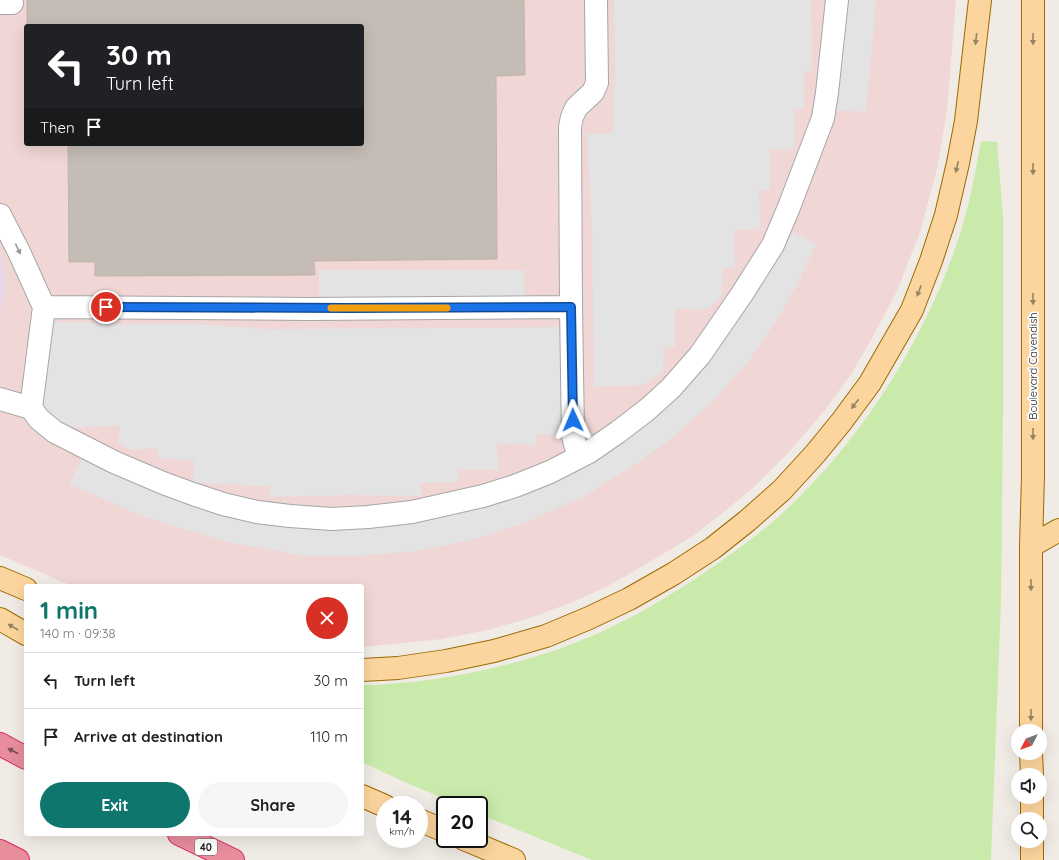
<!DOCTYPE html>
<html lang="en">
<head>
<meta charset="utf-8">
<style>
  body { margin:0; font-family:Quicksand,sans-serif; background:#f6f6f6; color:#202124; height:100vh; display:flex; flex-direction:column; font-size:15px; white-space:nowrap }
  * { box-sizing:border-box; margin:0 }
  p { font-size:13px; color:#757577 }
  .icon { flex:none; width:22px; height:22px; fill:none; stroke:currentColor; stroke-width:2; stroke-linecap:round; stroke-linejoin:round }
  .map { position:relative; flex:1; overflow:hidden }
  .panel { position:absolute; left:24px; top:584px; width:340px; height:252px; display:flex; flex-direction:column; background:#fff; border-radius:4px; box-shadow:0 4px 16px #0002 }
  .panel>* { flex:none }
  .guide { position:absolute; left:24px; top:24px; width:340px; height:122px; border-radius:4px; box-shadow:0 4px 16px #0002; background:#202124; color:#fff; overflow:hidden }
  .needle { width:26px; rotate:228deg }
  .controls { position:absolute; left:1011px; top:724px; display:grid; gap:8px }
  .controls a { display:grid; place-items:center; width:36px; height:36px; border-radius:50%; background:#fff; box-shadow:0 4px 16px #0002; font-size:20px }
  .speed { position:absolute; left:376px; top:796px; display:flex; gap:8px; font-size:20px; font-weight:700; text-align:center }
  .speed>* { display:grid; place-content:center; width:52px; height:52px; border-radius:50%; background:#fff; box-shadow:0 4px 16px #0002; line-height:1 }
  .speed small { font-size:10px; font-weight:400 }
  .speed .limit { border:2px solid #111; border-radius:6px; background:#fff; color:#111 }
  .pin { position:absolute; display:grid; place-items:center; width:34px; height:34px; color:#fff; margin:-17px; border:2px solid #fff; border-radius:50%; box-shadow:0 1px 4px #0007 }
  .me { position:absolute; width:44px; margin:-22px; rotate:359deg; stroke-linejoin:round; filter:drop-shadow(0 0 3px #0008) }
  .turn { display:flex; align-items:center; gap:14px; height:84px; padding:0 16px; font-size:18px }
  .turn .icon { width:52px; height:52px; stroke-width:2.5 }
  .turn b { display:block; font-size:28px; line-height:34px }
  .then { display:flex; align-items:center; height:38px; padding:0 16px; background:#0003; gap:8px; font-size:15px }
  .round { display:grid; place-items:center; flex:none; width:42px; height:42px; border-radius:21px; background:#f6f6f6 }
  .head { display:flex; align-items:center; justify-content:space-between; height:68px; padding:0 16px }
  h1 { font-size:24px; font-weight:800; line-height:30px; color:#0f766e }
  .action { display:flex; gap:8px; margin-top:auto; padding:8px 16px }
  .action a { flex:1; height:46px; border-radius:24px; background:#0f766e; color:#fff; font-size:16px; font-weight:800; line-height:46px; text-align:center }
  .action a+a { background:#f6f6f6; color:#202124 }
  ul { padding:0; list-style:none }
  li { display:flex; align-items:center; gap:12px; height:56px; padding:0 16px; border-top:1px solid #e0e0e0 }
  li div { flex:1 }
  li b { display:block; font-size:15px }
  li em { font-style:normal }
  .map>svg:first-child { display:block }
</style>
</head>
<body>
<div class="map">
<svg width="1059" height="860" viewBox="0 0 1059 860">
  <rect width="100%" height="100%" fill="#f0ece5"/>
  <path fill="#f0d6d5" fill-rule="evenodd" d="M 0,0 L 956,0 L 947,110 L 937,169 L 920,232 L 897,291 L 873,336 L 852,373 L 825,410 L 789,452 L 755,486 L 726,510 L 693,536 L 648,563 L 608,586 L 575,601 L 533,617 L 488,630 L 442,639 L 403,643 L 362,647 L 362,586 L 72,586 L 0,555 L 0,313 L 4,301 L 5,264 L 0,252 ZM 26,26 L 362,26 L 362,144 L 26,144 Z"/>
  <path fill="#e9d7e5" d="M 0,252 L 5,264 L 6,288 L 4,301 L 0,313 Z"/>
  <path fill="#c9eaab" d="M 981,141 L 997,142 L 1003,216 L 1003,410 L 1001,602 L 991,860 L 592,860 L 479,814 L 479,805 L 459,805 L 400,780 L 362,762 L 362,685 L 374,685 C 400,683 427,681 453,676 C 488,670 523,661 556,650 C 608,632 656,605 701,575 C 727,557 752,540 776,519 C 858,446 923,344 958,240 C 969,208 975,174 981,141 Z"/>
  <path fill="#e3e3e3" d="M 614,0 L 811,0 L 812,71 L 804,71 L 804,108 L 794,110 L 794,149 L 770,149 L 770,190 L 759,191 L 761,229 L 734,230 L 735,267 L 723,269 L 722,295 L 709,309 L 675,309 L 675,347 L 664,348 L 663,371 L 644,385 L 594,387 L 592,231 L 587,134 L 613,133 L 615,68 Z
    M 837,0 L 876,0 L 866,112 L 824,109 Z
    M 781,226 L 816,244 L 802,275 L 781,314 L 749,361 L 713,401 L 671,439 L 630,468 L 586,495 L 525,523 L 471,540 L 417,551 L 357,556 L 305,556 L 227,542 L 147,518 L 69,484 L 88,449 L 290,516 L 483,496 L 648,409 Z
    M 319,270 L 524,270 L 525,308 L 319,308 Z
    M 42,321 L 122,324 L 197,324 L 269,329 L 571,327 L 573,436 L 537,434 L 536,445 L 497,444 L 497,455 L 499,470 L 458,470 L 458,482 L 421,483 L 421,496 L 348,495 L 270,497 L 270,486 L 193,483 L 194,460 L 158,459 L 157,448 L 132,450 L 118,443 L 120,425 L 78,428 L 39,419 Z"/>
  <path fill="#c4bcb5" stroke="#c1b4a8" d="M 27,0 L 524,0 L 525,75 L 496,76 L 497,259 L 314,261 L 315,275 L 95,276 L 95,262 L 69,262 L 68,144 L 362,144 L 362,26 L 27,26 Z"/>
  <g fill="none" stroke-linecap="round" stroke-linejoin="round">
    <g stroke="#a6a6a6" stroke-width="24">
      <path id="minor" d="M 0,3 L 12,3
        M 0,215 L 19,252 L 44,307 L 31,408 L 39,419 L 55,432 L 114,462 L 163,483 L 193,494 L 223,504 L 257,512 L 290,516 L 332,519 L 368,517 L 412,512 L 483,496 L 515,486 L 550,472 L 589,452 L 618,432 L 648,409 L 671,388 L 700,355 L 742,294 L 773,245 L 789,207 L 823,118 L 827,93 L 837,0
        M 44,307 L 310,309 L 571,307 L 570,127 L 572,117 L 576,108 L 593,92 L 597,83 L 596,0
        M 571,307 L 573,436 L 575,444 L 579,456
        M 0,399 L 31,408"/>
    </g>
    <g stroke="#9a6a00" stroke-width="24">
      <path id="major" d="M 1031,546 L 1059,530
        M 0,578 L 26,589
        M 0,619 L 26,634
        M 362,670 L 398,668 L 446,661 L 494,651 L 546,636 L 589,618 L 629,599 L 673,574 L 713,548 L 747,521 L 782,490 L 815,454 L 842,421 L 870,383 L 912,310 L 931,261 L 946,215 L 958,163 L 966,121 L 980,0
        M 1031,731 L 1031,546 L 1033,476 L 1033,0
        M 1031,753 L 1032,775
        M 362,796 L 385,806
        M 1032,797 L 1032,819
        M 419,820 L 445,831
        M 464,839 L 514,860
        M 1032,841 L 1032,860"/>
    </g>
    <g stroke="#db2560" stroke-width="24">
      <path id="highway" d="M 0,744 L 26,758
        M 179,834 L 233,860
        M 0,851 L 18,860"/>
    </g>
    <use href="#minor" stroke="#fff" stroke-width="22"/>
    <use href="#major" stroke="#fcd59e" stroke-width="22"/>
    <use href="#highway" stroke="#e78d9c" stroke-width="22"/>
  </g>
  <defs><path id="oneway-solid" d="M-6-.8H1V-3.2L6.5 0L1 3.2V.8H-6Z"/></defs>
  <g fill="#998365">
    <use href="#oneway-solid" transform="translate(976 39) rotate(97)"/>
    <use href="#oneway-solid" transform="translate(1033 39) rotate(90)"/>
    <use href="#oneway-solid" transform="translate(957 167) rotate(103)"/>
    <use href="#oneway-solid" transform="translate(1033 169) rotate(90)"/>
    <use href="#oneway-solid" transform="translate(919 291) rotate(111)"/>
    <use href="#oneway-solid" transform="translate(1033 299) rotate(90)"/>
    <use href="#oneway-solid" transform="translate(855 404) rotate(127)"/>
    <use href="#oneway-solid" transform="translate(1033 434) rotate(90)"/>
    <use href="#oneway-solid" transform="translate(1031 585) rotate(90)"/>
    <use href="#oneway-solid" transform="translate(13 627) rotate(-150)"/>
    <use href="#oneway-solid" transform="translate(1031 715) rotate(90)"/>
  </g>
  <use fill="#9a9a9a" href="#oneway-solid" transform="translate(18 249) rotate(64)"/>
  <use fill="#795057" href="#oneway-solid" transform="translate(13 751) rotate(-152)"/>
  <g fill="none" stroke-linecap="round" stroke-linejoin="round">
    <g stroke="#114b97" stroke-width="10">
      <path id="route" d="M 106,307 L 346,308 L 571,307 L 573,420"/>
    </g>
    <use href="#route" stroke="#1a73e8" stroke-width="7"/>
    <path stroke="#f59e0b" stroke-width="7" d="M 331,308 L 447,308"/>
  </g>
  <g text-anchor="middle" stroke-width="3.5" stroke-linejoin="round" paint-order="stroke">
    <rect fill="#fff" stroke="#626262" stroke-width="1" x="195" y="839" width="22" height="16" rx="3"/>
    <g font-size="10" font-weight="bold" fill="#1f1f1f">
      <text x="206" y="851">40</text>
    </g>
    <g font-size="11" fill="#1f1f1f" stroke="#fff">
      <text transform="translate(1033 366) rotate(-90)" y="4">Boulevard Cavendish</text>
    </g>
  </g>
</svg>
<div class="controls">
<a><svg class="needle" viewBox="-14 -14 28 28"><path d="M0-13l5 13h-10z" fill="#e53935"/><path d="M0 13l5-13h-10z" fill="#757577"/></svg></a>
<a><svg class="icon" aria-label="sound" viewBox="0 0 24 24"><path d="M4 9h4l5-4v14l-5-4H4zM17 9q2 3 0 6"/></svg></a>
<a><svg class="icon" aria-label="search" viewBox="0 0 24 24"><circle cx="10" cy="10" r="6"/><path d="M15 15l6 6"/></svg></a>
</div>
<div class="speed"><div>14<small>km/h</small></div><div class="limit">20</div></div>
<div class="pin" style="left:106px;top:307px;background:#d93025"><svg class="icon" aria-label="arrive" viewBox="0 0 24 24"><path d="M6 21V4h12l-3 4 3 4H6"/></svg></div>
<svg class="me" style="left:573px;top:420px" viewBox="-20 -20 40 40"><path d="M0-17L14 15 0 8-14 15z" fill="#1a73e8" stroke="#fff" stroke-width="4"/></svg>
<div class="guide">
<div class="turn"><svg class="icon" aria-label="left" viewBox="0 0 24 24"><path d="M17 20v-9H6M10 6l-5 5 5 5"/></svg><div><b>30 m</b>Turn left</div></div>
<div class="then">Then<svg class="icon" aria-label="arrive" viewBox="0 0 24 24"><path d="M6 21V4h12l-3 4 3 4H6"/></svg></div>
</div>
<section class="panel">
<div class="head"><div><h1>1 min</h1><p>140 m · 09:38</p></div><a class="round" style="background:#d93025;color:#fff"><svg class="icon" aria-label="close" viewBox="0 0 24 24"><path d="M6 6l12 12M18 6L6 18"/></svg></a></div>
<ul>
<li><svg class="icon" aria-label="left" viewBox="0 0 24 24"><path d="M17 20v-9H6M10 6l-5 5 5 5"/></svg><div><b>Turn left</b></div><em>30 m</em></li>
<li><svg class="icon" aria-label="arrive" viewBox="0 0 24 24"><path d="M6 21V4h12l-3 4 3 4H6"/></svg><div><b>Arrive at destination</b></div><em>110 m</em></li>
</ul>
<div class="action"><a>Exit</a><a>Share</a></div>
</section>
</div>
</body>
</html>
